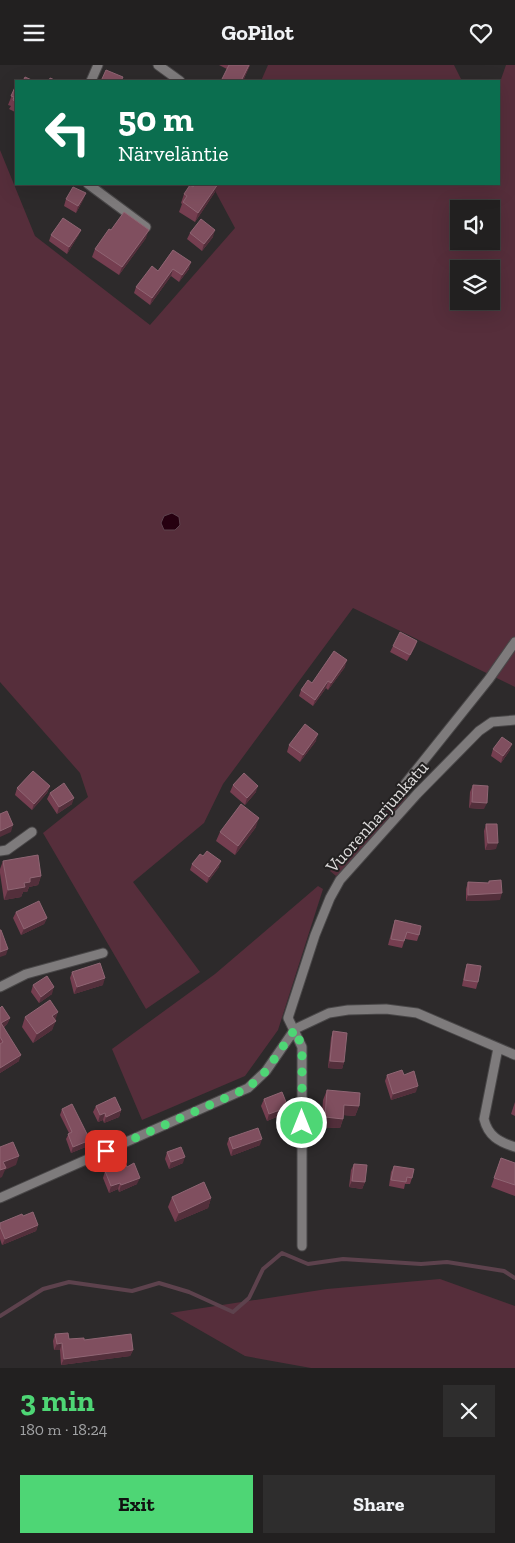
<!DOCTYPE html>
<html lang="en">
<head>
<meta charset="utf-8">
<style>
  body { margin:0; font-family:"Zilla Slab",serif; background:#2e2d2d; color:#f1f3f6; height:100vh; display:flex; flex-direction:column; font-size:19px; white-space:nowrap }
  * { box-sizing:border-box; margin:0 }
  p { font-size:16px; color:#a2a3a5 }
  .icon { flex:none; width:28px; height:28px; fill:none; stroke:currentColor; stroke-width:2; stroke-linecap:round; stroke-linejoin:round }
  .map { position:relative; height:1303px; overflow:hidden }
  .details { display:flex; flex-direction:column; background:#222020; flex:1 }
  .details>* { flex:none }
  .hud { position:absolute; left:15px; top:15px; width:485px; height:105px; border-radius:0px; box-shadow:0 5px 20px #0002,0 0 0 1px #3f3e3e; background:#0b6e4f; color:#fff; overflow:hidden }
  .controls { position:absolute; left:450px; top:135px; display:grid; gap:10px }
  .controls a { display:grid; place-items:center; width:50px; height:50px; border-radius:0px; background:#222020; box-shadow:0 5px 20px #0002,0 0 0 1px #3f3e3e; font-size:25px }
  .pin { position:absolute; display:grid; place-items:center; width:42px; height:42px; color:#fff; margin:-21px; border-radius:10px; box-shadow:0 2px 8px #0006 }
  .me { position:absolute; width:55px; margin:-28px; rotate:0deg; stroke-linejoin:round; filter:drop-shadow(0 0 4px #0008) }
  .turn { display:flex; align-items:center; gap:18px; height:105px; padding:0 20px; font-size:22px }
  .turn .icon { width:65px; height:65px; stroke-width:2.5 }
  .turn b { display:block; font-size:35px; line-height:42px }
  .round { display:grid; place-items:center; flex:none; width:52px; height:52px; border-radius:0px; background:#2e2d2d }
  .head { display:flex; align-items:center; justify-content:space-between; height:85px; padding:0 20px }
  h1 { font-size:30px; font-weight:700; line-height:38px; color:#4ed675 }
  .primary-button { display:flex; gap:10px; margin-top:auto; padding:10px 20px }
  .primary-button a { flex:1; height:58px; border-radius:0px; background:#4ed675; color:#111; font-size:20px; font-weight:700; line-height:58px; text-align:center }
  .primary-button a+a { background:#2e2d2d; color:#f1f3f6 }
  header { display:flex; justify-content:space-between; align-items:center; height:65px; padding:0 20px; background:#222020; font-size:22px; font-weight:700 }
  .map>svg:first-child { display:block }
</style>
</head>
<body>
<header><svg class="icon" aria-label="menu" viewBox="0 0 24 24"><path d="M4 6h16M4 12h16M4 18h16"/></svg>GoPilot<svg class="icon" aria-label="heart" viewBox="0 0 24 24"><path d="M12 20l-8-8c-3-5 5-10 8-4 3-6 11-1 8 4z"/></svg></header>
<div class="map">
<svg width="515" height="1303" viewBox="0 0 515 1303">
  <rect width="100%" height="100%" fill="#2d2a2b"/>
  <path fill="#562e3b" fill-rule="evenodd" d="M 268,0 L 454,0 L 462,16 L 261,16 Z
    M 506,0 L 515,0 L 515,622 L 353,543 L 223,719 L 204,758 L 133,817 L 200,907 L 146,944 L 43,768 L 88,732 L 80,708 L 0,617 L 0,85 L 35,171 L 150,260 L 235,163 L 213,122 L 214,119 L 499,119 L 499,20 ZM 459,144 L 491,144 L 491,176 L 459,176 ZM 459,204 L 491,204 L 491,236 L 459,236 Z
    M 407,724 L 406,735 L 343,807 L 336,811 L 330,806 Z
    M 318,821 L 323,824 L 278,965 L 245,1011 L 142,1055 L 112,984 L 215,909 Z
    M 440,1214 L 515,1241 L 515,1303 L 311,1303 L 245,1291 L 170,1248 L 327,1224 Z"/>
  <path fill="#260010" stroke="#5d424d" d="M 172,448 L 179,452 L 180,460 L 175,465 L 164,465 L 161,458 L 164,451 Z"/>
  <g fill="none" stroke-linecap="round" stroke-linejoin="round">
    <path stroke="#5d424d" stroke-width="4" d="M 0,1251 L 43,1224 L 69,1217 L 132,1226 L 159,1218 L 189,1227 L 233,1247 L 249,1233 L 263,1204 L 282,1188 L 308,1199 L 343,1194 L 421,1199 L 447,1197 L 504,1206 L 515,1213"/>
    <g stroke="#494748" stroke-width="11">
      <path id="street" d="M 158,0 L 180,16
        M 91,16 L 98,0
        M 88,119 L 146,162
        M 405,719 L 489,614 L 515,577
        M 0,786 L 7,785 L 32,767
        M 0,922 L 26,909 L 103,888
        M 498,983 L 484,1054 C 488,1071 499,1077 515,1082
        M 0,1133 L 248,1023 L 266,1006 L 295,964 L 329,948 L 348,945 L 386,944 L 417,948 L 515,990
        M 302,1181 L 302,982 L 288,953 L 315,870 L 330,833 L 340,815 L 417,729 L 479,666 L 492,657 L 515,655"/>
    </g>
    <use href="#street" stroke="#7e7b7c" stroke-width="9"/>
  </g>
  <path fill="#753e50" d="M 219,0 L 250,0 L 243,16 L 227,4 Z
    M 16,20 L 16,52 L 14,51 L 15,47 L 9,44 L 11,41 L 8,40 Z
    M 193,122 L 215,127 L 195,157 L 179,147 L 182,139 L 181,138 L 184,129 Z
    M 86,128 L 83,135 L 76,148 L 64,141 L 66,134 Z
    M 81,165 L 78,171 L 67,189 L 49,176 L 51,170 Z
    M 190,168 L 213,172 L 202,186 L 187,174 Z
    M 146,173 L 119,210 L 92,192 L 95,184 Z
    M 173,185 L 189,204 L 179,217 L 171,211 L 150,240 L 134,228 L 136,222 L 158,206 Z
    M 417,576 L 415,582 L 407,596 L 390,587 L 393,581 Z
    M 345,602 L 328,625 L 326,623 L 313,641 L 299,631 L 301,625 L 312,618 Z
    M 316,676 L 300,697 L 287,687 L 289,680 Z
    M 493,684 L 510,685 L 501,698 L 491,691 Z
    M 233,720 L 256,727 L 245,740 L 230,727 Z
    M 473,720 L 484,744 L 469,743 L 470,727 Z
    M 50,721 L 47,728 L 32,745 L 15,730 L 17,723 Z
    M 50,728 L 72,739 L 57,749 L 47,734 Z
    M 486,759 L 496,784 L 485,785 L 484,766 Z
    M 256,762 L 235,790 L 216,776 L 220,767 Z
    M 3,796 L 41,811 L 38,820 L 29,822 L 27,827 L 23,827 L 21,832 L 4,835 L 0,808 L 0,804 Z
    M 192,799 L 219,802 L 207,818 L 190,805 Z
    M 489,816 L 500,835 L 466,836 L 466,824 L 468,817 L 488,818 Z
    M 16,847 L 47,853 L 44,859 L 21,870 L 13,853 Z
    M 395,855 L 419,870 L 417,876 L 405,874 L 402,883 L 388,880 L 393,861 Z
    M 467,899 L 478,917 L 476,924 L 462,921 L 465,905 Z
    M 72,907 L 103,920 L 74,929 L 70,913 Z
    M 33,920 L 52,929 L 39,938 L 31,927 Z
    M 0,943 L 10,953 L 7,959 L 4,962 L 19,996 L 0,1008 Z
    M 25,952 L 55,955 L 52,965 L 33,978 L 22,962 Z
    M 333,966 L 344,997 L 342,1004 L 328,1003 L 331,973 Z
    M 387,1010 L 404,1010 L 416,1027 L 391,1035 L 385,1016 Z
    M 327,1025 L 359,1041 L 355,1051 L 344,1050 L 343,1054 L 340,1063 L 321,1062 L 323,1035 Z
    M 264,1034 L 288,1042 L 286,1048 L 267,1056 L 261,1041 Z
    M 515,1037 L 515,1051 L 511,1049 Z
    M 96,1041 L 121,1045 L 119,1052 L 104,1058 L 103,1055 L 98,1057 L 93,1047 Z
    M 62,1044 L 90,1075 L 88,1081 L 71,1088 L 66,1074 L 69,1068 L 60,1050 Z
    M 229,1073 L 260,1080 L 231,1091 L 227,1079 Z
    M 167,1087 L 183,1098 L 169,1104 L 165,1094 Z
    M 501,1093 L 515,1098 L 515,1131 L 491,1122 Z
    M 354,1099 L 365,1117 L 362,1124 L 349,1122 L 351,1105 Z
    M 394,1101 L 412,1113 L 410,1119 L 405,1119 L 404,1124 L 389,1121 L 391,1107 Z
    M 105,1106 L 137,1119 L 119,1127 L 118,1124 L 109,1128 L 103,1113 Z
    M 172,1132 L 211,1133 L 208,1143 L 175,1157 L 168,1142 Z
    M 0,1158 L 38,1160 L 36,1166 L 2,1180 L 0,1174 Z
    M 55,1269 L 69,1274 L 84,1275 L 133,1285 L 130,1291 L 61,1300 L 60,1285 L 54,1285 L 53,1276 Z"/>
  <path fill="#532f3b" d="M 249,0 L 250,0 L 243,16 L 241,16 Z
    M 218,119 L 215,127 L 195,157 L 198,148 Z
    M 86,128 L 83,135 L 76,148 L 78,141 Z
    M 81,165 L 78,171 L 67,189 L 69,182 Z
    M 149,165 L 146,173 L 119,210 L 122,202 Z
    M 215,165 L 213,172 L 202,186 L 204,179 Z
    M 191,197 L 189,204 L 179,217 L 182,210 Z
    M 173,204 L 171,211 L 150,240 L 152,233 Z
    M 417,576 L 415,582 L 407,596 Z
    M 347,595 L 345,602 L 328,625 L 331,618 Z
    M 328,616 L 326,623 L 313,641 L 315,635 Z
    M 318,669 L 316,676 L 300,697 L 303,690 Z
    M 512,679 L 510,685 L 501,698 L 503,691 Z
    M 50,721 L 47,728 L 32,745 L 34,739 Z
    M 258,721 L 256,727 L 245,740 L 247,733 Z
    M 74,733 L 72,739 L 57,749 L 59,742 Z
    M 472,737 L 487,738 L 484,744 L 469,743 Z
    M 259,753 L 256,762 L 235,790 L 238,781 Z
    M 13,760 L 11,767 L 0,772 L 0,766 Z
    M 488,778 L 498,778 L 496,784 L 485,785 Z
    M 221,796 L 219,802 L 207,818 L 209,812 Z
    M 41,811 L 38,820 L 29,822 L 27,827 L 23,827 L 21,832 L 4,835 L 8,825 L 30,813 Z
    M 502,828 L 500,835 L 466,836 L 468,830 Z
    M 47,853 L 44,859 L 21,870 L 24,864 Z
    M 8,884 L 6,890 L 0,892 L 0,887 Z
    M 105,913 L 103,920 L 74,929 L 77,922 Z
    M 54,922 L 52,929 L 39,938 L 41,932 Z
    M 58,947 L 55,956 L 52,951 Z
    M 10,953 L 7,959 L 0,964 L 1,958 Z
    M 56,956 L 52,965 L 33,978 L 37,969 Z
    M 21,990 L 19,996 L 0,1008 L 0,1003 Z
    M 330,996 L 344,997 L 342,1004 L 328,1003 Z
    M 418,1021 L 416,1027 L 391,1035 L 393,1029 Z
    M 344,1040 L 359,1041 L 355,1051 L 341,1050 Z
    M 288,1042 L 286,1048 L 267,1056 L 269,1049 Z
    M 121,1045 L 119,1052 L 104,1058 L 106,1052 Z
    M 105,1048 L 103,1055 L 98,1057 L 100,1050 Z
    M 325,1052 L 343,1054 L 340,1063 L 321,1062 Z
    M 262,1074 L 260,1080 L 231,1091 L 233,1084 Z
    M 90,1075 L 88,1081 L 71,1088 L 73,1082 Z
    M 19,1091 L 16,1100 L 5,1105 L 2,1112 L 0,1113 L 0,1105 L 3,1097 Z
    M 185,1092 L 183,1098 L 169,1104 L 171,1097 Z
    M 140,1113 L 137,1119 L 119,1127 L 121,1120 Z
    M 352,1116 L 365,1117 L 362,1124 L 349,1122 Z
    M 120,1118 L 118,1124 L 109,1128 L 111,1121 Z
    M 211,1133 L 208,1143 L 175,1157 L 179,1148 Z
    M 38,1160 L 36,1166 L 2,1180 L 5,1174 Z
    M 62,1278 L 60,1285 L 54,1285 L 57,1279 Z
    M 133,1285 L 130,1291 L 61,1300 L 64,1294 Z"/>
  <path fill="#804f5f" stroke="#8f6573" d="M 229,0 L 249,0 L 241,16 L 221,16 Z
    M 106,5 L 123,12 L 121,16 L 101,16 Z
    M 25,12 L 34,16 L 23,16 Z
    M 50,13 L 57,16 L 49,16 Z
    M 16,20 L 16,37 L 13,35 L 14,32 L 11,31 Z
    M 195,119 L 218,119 L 198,148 L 183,137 L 187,131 L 184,129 L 190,120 L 193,122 Z
    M 73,122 L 86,128 L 78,141 L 66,134 Z
    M 124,147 L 149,165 L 122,202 L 95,184 L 109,164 L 111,165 Z
    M 63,153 L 81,165 L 69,182 L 51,170 Z
    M 201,154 L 215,165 L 204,179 L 190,168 Z
    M 173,185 L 191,197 L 182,210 L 173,204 L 152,233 L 136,222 L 152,201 L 158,206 Z
    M 400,567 L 417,576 L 410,590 L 393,581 Z
    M 334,586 L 347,595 L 331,618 L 328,616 L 315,635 L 301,625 L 308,615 L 312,618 Z
    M 305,659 L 318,669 L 303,690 L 289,680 Z
    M 502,672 L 512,679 L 503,691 L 493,684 Z
    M 33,706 L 50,721 L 34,739 L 17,723 Z
    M 244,708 L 258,721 L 247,733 L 233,720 Z
    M 64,718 L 74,733 L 59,742 L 50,728 Z
    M 473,720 L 488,721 L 487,738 L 472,737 Z
    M 241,739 L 259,753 L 238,781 L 220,767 Z
    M 7,746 L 13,760 L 0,766 L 0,749 Z
    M 486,759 L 497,759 L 498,778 L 488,778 Z
    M 207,786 L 221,796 L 209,812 L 192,799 L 200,789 L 203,791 Z
    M 38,790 L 41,811 L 30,813 L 30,817 L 24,818 L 25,822 L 8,825 L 3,796 Z
    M 501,815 L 502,828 L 468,830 L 468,817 L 489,818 L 489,816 Z
    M 39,836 L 47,853 L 24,864 L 16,847 Z
    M 395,855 L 421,861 L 419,870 L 407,867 L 404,876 L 391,874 Z
    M 0,865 L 1,865 L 8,884 L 0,887 Z
    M 100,898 L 105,913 L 77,922 L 72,907 Z
    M 467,899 L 481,901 L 478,917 L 464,915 Z
    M 47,911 L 54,922 L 41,932 L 33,920 Z
    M 50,935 L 58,947 L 52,951 L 56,956 L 37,969 L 25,952 Z
    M 2,941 L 10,953 L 1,958 L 21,990 L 0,1003 L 0,979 L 3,977 L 0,972 L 0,943 Z
    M 333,966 L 347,968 L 344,997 L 330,996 Z
    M 402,1005 L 404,1010 L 414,1006 L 418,1021 L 393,1029 L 387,1010 Z
    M 327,1025 L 360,1028 L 359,1041 L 344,1040 L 343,1054 L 325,1052 Z
    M 282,1027 L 288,1042 L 269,1049 L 264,1034 Z
    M 115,1032 L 121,1045 L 106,1052 L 105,1048 L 100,1050 L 96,1041 Z
    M 72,1039 L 90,1075 L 73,1082 L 68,1069 L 72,1067 L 62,1044 Z
    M 258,1063 L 262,1074 L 233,1084 L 229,1073 Z
    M 13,1077 L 19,1091 L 3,1097 L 6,1103 L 0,1105 L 0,1082 Z
    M 181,1082 L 185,1092 L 171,1097 L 167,1087 Z
    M 501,1093 L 515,1098 L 515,1120 L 494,1113 Z
    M 125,1098 L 127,1102 L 134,1098 L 140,1113 L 121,1120 L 120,1118 L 111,1121 L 105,1106 Z
    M 354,1099 L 367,1100 L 365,1117 L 352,1116 Z
    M 394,1101 L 414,1104 L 412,1113 L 407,1112 L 406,1117 L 391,1115 Z
    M 204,1117 L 211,1133 L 179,1148 L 172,1132 Z
    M 33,1147 L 38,1160 L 5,1174 L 0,1162 L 0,1158 L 22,1149 L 23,1151 Z
    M 68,1268 L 69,1274 L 84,1273 L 84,1275 L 131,1269 L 133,1285 L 64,1294 L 62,1278 L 57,1279 L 55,1269 Z"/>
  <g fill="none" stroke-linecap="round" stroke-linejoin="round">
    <path stroke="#4ed675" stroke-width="9" stroke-dasharray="0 16.2" d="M 106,1086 L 248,1023 L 266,1006 L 295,964 L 302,982 L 302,1058"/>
  </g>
  <g text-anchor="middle" stroke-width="4" stroke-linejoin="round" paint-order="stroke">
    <g font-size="18" fill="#dddbdb" stroke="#232121">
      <text transform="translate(377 752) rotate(-48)" y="6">Vuorenharjunkatu</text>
    </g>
  </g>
</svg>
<div class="controls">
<a><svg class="icon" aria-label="sound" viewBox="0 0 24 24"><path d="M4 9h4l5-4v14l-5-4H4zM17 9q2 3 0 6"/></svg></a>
<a><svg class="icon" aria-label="layers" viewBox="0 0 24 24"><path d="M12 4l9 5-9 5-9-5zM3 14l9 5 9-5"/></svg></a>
</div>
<div class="pin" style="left:106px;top:1086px;background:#d93025"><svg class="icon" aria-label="arrive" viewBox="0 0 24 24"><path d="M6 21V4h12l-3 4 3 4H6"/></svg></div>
<svg class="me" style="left:302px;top:1058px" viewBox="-20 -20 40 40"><circle r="17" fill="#4ed675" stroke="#fff" stroke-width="3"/><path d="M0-11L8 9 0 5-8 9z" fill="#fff"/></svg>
<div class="hud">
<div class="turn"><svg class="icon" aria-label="left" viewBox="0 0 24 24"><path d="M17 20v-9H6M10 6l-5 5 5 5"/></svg><div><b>50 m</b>Närveläntie</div></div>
</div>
</div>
<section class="details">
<div class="head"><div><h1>3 min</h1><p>180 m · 18:24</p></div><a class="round"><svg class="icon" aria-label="close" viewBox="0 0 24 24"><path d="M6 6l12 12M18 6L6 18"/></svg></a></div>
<div class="primary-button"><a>Exit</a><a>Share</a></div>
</section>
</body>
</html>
